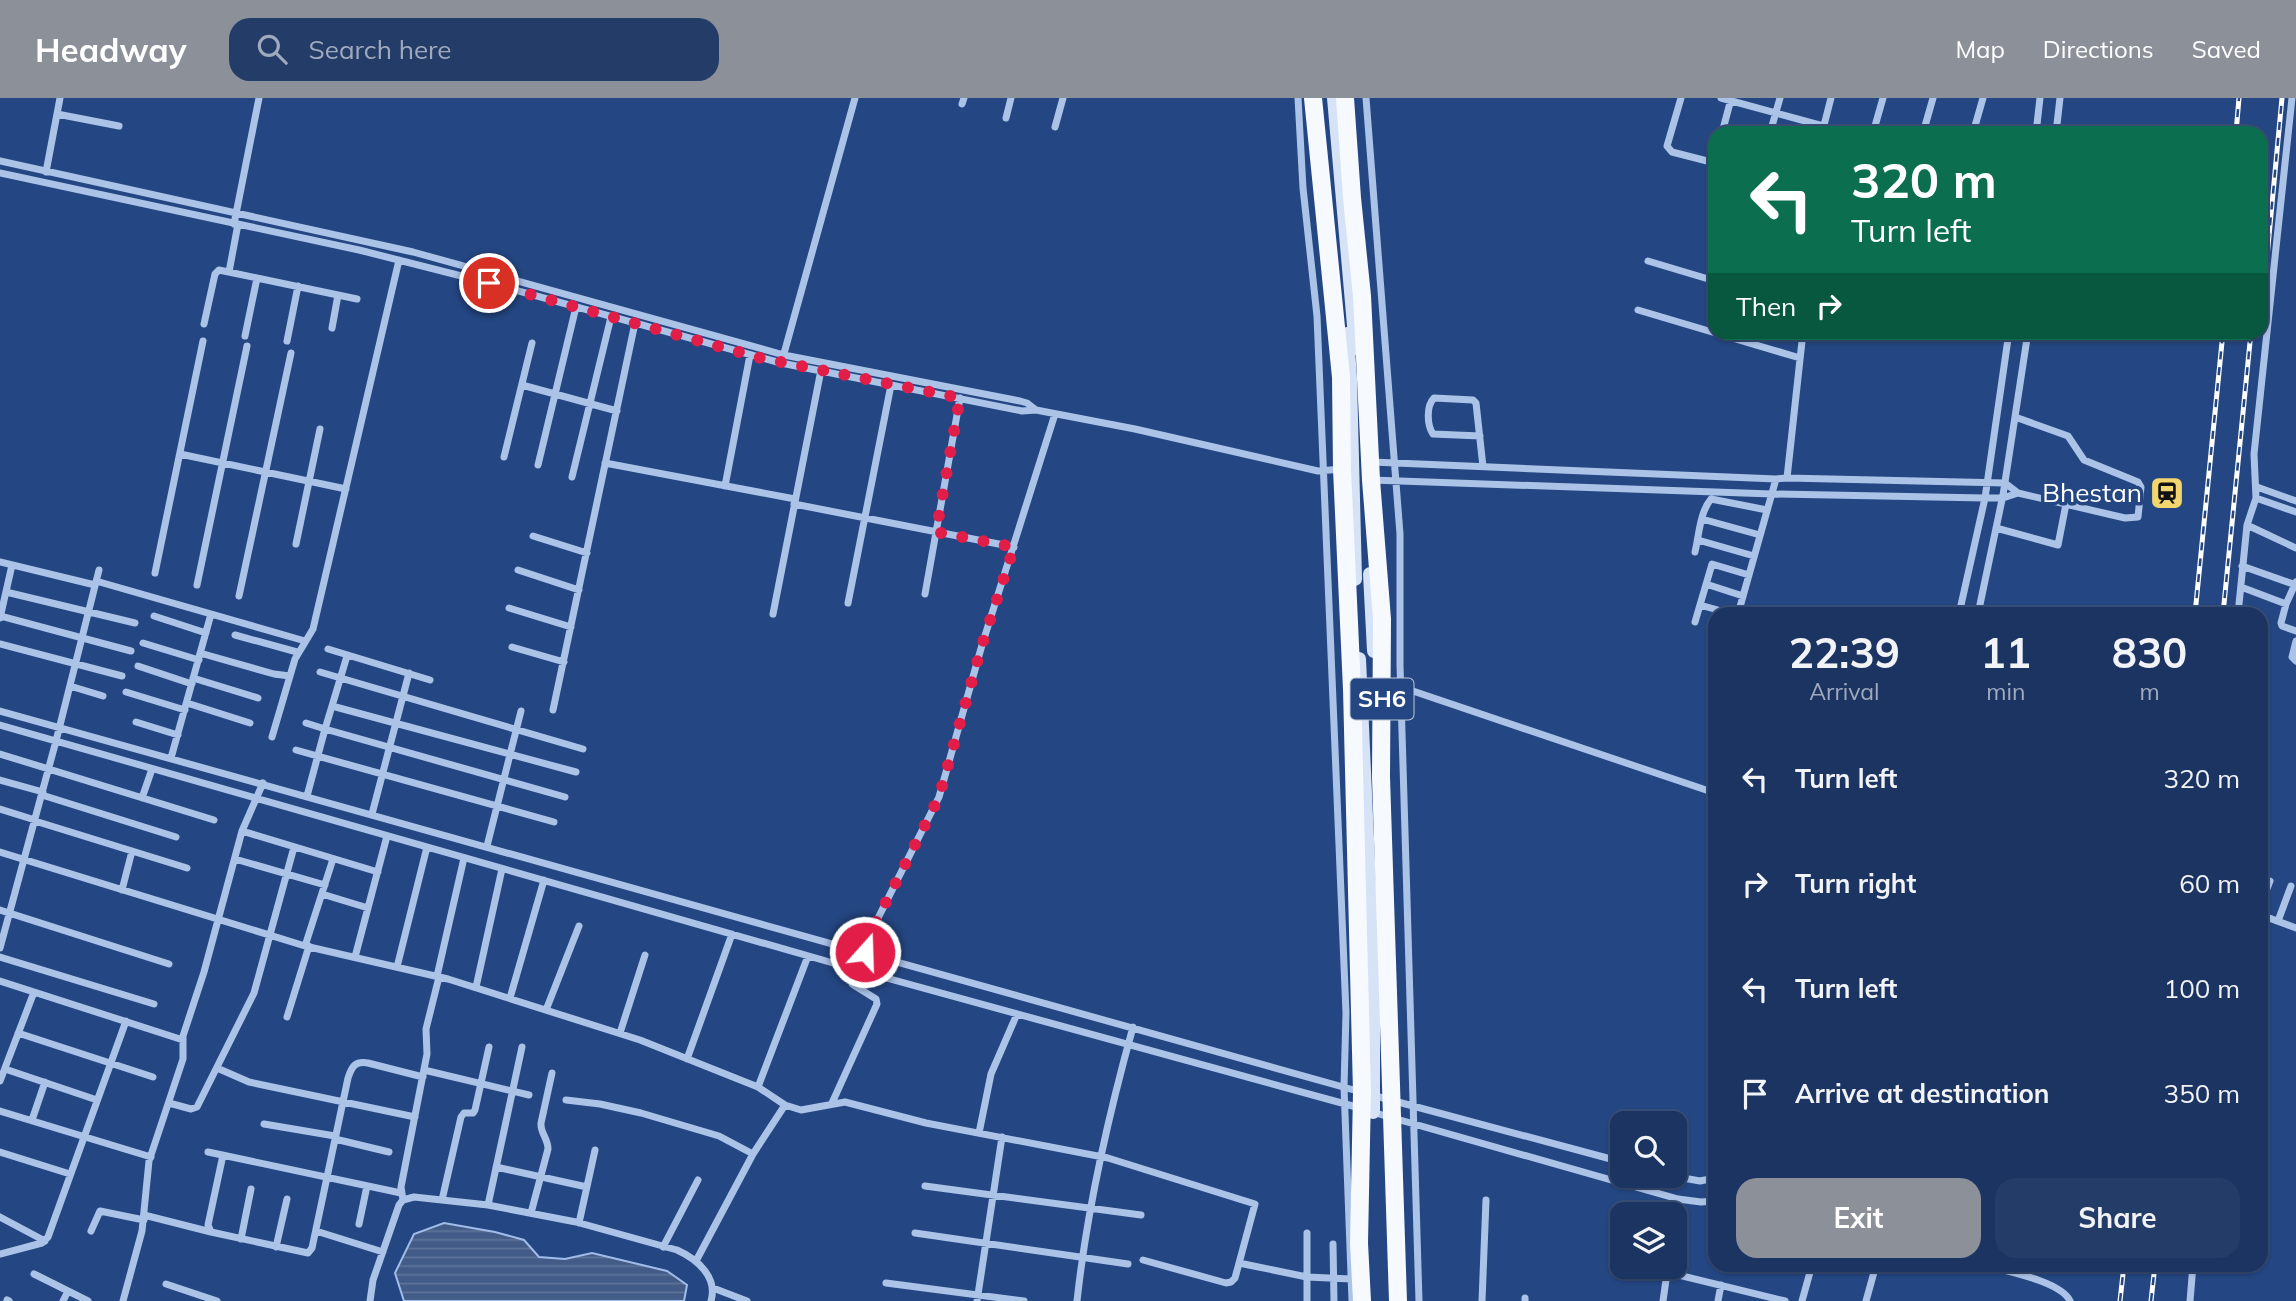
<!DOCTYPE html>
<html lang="en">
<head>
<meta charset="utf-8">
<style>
  body { margin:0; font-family:Mulish,sans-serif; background:#243c68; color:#f1f3f6; height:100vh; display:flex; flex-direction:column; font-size:26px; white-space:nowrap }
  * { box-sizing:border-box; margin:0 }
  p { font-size:23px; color:#a0aabe }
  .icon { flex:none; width:38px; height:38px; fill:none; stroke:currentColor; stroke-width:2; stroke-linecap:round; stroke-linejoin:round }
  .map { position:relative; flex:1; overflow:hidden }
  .panel { position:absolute; left:1708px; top:509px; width:560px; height:665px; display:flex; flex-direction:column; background:#1b3462; border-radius:21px; box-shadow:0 2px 5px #0004,0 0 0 2px #394f77 }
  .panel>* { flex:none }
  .guide { position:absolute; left:1708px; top:28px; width:560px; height:214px; border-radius:21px; box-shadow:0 2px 5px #0004,0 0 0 2px #394f77; background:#0b6e4f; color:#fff; overflow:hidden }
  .buttons { position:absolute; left:1610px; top:1013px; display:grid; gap:14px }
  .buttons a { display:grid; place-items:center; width:77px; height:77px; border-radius:14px; background:#1b3462; box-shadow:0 2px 5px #0004,0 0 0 2px #394f77; font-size:35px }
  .pin { position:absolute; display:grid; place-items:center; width:60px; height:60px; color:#fff; margin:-30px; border:4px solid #fff; border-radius:50%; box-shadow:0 2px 7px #0007 }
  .me { position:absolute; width:77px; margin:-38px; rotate:20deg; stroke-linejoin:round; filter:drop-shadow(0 0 5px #0008) }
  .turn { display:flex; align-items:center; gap:24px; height:147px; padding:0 28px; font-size:32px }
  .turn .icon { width:91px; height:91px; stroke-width:2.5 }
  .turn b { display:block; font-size:49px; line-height:60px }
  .then { display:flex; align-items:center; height:66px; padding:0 28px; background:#0003; gap:14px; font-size:26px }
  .eta { display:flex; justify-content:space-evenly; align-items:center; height:119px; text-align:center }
  .eta b { font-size:42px; font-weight:700; line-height:49px }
  .primary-button { display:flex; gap:14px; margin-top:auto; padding:14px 28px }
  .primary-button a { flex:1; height:80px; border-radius:21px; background:#8c9099; color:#fff; font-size:28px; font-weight:700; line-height:80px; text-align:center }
  .primary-button a+a { background:#243c68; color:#f1f3f6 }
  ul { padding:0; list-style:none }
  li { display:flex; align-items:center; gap:21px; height:105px; padding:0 28px }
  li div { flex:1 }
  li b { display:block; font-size:26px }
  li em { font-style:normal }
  header { display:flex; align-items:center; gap:42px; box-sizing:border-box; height:98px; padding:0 35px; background:#8c9099; color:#fff }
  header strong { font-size:33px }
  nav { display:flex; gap:38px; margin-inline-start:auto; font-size:24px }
  .search { width:490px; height:63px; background:#243c68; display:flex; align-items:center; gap:18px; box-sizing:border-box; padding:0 24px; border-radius:21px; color:#a0aabe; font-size:26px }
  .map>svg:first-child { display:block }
</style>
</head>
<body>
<header>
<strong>Headway</strong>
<div class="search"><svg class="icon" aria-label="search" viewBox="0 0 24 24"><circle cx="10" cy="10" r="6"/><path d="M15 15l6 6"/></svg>Search here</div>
<nav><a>Map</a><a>Directions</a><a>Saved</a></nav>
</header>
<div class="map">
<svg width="2296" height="1203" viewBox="0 0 2296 1203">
  <defs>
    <pattern id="water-rules" width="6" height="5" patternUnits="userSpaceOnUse" patternTransform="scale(1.75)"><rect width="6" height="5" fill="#425b87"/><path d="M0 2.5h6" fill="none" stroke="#5e7499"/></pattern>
  </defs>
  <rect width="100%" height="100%" fill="#244682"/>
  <path fill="url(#water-rules)" stroke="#a0bce8" stroke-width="2" d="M 444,1125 L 495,1134 L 524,1142 L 539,1159 L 565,1161 L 592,1155 L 667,1173 L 687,1187 L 684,1203 L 404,1203 L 395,1175 L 414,1136 Z"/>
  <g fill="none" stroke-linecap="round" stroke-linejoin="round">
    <path stroke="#acc3e8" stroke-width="7" d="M 1298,0 L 1303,90 L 1317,218 L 1346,915 L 1344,989 L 1352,1203
      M 1366,0 L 1400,436 L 1400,567 L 1419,1203
      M 1681,0 L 1667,48 L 1672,54 L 1715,65
      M 1721,0 L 1849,35
      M 962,6 L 964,0
      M 57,16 L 119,28
      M 1006,20 L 1011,0
      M 1055,29 L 1063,0
      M 1722,35 L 1731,1
      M 1770,35 L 1780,0
      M 1822,35 L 1831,0
      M 1873,35 L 1883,0
      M 1923,35 L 1933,0
      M 1973,35 L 1983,0
      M 2036,35 L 2040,0
      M 2056,35 L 2060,0
      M 0,63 L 413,154 L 784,257 L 1020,303 L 1027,305 L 1036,312
      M 46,74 L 60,0
      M 0,75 L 359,152 L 489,185 L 781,265 L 1022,313 L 1036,312 L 1135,331 L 1318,373 L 1342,371
      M 234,126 L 259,0
      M 1648,163 L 1715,183
      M 229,174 L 238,126
      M 1638,212 L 1800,260
      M 204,226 L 215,176 L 219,172 L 357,201
      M 332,230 L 338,197
      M 245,238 L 257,180
      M 287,243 L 298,188
      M 783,259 L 855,0
      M 522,287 L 617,313
      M 1480,338 L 1433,336 C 1427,327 1426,308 1434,300 L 1473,302 L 1476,305 L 1483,369
      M 180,356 L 346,391
      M 504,359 L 532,245
      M 1372,364 L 1776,381 L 1787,380 L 2005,385 L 2018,395 L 2125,420 L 2138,419 L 2141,389 L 2138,384 L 2084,362 L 2068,338 L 2015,319
      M 605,365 L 795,401
      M 538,367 L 576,209
      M 572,379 L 611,219
      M 1787,380 L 1803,234
      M 1372,382 L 1772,396 L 1985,400 L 2003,400 L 2018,395
      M 725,388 L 750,257
      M 2257,389 L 2296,403
      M 2256,400 L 2296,414
      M 794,406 L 1014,449
      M 1702,421 L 1760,437
      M 2247,427 L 2296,450
      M 1996,430 L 2058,447 L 2066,406
      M 533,438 L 587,455
      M 1698,442 L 1754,458
      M 296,446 L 320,331
      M 1695,454 C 1699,437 1700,414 1711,401 L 1767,412
      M 0,464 L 95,487
      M 2242,468 L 2296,487
      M 518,472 L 579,492
      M 155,475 L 203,243
      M 96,483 L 305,543
      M 1706,486 L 1743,498
      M 197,487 L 247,248
      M 2241,489 L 2286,506 L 2281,525 L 2282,528 L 2296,533
      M 6,494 L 135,525
      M 925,496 L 960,300
      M 239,498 L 291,255
      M 848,505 L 891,287
      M 2286,506 L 2296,484
      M 1700,507 L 1732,516
      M 509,510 L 571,529
      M 773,516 L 821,272
      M 1738,516 L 1776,381
      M 1959,516 L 1985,400 L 2009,234
      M 1978,516 L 2003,397 L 2028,234
      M 2238,516 L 2247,427 L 2256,400 L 2254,356 L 2292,0
      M 0,518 L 131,553
      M 154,518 L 206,535
      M 0,520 L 12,467
      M 1695,524 L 1712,466 L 1749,477
      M 235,537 L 297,554
      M 2296,543 L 2292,559 L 2296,563
      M 143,545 L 199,562
      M 0,546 L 122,578
      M 512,549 L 564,564
      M 328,551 L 430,582
      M 200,555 L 274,576 L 290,578
      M 347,558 L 332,608 L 576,674
      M 138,568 L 192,586
      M 320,574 L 583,651
      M 193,580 L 258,600
      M 70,588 L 103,598
      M 1401,589 L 1715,695
      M 126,594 L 185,612
      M 187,605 L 250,625
      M 553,612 L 635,225
      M 0,613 L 1361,994
      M 136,624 L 178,637
      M 306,625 L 325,631 L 332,608
      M 0,627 L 861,873 L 1360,1010
      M 272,639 L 295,561 L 313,531 L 399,162
      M 296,652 L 554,724
      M 0,656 L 214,722
      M 171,660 L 211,516
      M 0,682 L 43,694
      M 42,697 L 176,739
      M 307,698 L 325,631 L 565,699
      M 142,700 L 152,671
      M 0,711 L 35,722
      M 372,716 L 409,575
      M 35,723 L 187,770
      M 242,733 L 378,774
      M 487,748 L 521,613
      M 0,754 L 305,848 L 448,881 L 640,942 L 758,989 L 785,1007 L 801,1012 L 845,1004 L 926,1025 L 1108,1060 L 1255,1106 L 1235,1180 L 1231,1184 L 1226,1185 L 1143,1162
      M 235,761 L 325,787
      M 122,792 L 132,753
      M 322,796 L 368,810
      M 2261,806 L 2270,783
      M 0,812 L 169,866
      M 2261,817 L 2296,830
      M 2278,823 L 2291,788
      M 305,848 L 333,761
      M 0,850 L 56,643 L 99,472
      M 0,859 L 154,906
      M 355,859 L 387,738
      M 397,869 L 427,749
      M 861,873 L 869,838 L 939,699 L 982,547 L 1055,316
      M 437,878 L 464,760
      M 0,883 L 183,942
      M 476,889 L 502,771
      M 510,900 L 544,782
      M 546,912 L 579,828
      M 287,919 L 309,848
      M 18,935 L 153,979
      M 620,935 L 645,857
      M 687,961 L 732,836
      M 217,970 L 249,984 L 415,1019
      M 5,971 L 97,1002
      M 424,972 L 529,997
      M 0,983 L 34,894
      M 758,989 L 808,858
      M 1372,997 L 1622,1064
      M 566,1002 L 600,1006 L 641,1015 L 719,1038 L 753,1056
      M 169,1005 L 191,1011 L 197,1009 L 254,895 L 294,749
      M 832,1005 L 877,906 L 876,901 L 852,886 L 854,871
      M 0,1013 L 151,1059
      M 1372,1014 L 1678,1101 L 1701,1104 L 1715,1103
      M 32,1022 L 45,984
      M 264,1026 L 335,1038
      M 979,1035 L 991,976 L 1017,916
      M 335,1041 L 389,1054
      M 0,1054 L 70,1076
      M 208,1054 L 401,1095
      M 223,1057 L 208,1127 L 211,1134 L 308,1155 L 312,1150 L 348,980 C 352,968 355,963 368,965 L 423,979
      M 496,1069 L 587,1089
      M 1672,1078 L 1700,1083 L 1715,1080
      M 925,1088 L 1141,1117
      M 403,1102 L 401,1089 L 427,956 L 426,931 L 439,879
      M 442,1102 L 461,1019 L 464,1015 L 473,1015 L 475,1012 L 489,949
      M 488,1107 L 522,949
      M 531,1115 L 548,1051 C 548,1040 540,1035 541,1025 L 552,975
      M 144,1117 L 211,1134
      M 0,1119 L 45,1143
      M 579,1125 L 595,1052
      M 359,1126 L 367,1088
      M 91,1133 L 100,1113 L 144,1122
      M 316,1133 L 383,1154
      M 915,1135 L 1128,1166
      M 1307,1135 L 1307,1203
      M 241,1141 L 251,1091
      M 1333,1146 L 1334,1203
      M 276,1149 L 287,1101
      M 663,1149 L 698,1082
      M 0,1156 L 42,1145 L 48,1139 L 126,923
      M 696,1163 L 753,1056 L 785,1007
      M 1239,1165 L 1307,1179 L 1351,1181
      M 1984,1167 C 2005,1173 2061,1183 2070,1203
      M 1654,1171 L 1785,1203
      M 34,1176 L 88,1203
      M 886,1185 L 1024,1203
      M 166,1186 L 217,1203
      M 713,1190 L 747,1203
      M 7,1202 L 9,1203
      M 63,1203 L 68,1193
      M 123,1203 L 142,1133 L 149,1063 L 183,961 L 183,938 L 204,874 L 242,733 L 263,685
      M 370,1203 L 373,1182 L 399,1107 L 403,1102 L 414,1099 L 488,1107 L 576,1124 L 677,1152 C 697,1161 718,1179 711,1203
      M 977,1203 L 1002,1039
      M 1077,1203 C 1087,1111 1108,1019 1133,929
      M 1482,1203 L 1486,1102
      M 1525,1203 L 1525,1200
      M 1663,1203 L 1667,1175
      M 1718,1203 L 1721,1187
      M 1802,1203 L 1812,1167
      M 1866,1203 L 1876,1167
      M 2190,1203 L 2193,1167"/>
    <path stroke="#d6e2f6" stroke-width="14" d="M 1334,0 L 1356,250
      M 1347,236 L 1350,281 L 1355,481
      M 1370,476 L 1374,553
      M 1359,561 L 1373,876 L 1373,1014"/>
    <path stroke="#f6f9fe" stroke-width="18" d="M 1313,0 L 1341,279 L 1342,371 L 1352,591 L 1362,994 L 1359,1145 L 1362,1203
      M 1345,0 L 1352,100 L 1362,198 L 1371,382 L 1382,521 L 1381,679 L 1398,1203"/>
    <g stroke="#fff" stroke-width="5">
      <path id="rail" d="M 2236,35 L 2239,0
        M 2261,223 L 2282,0
        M 2195,516 L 2223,234
        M 2223,516 L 2251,234
        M 2120,1203 L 2124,1167
        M 2151,1203 L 2155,1167"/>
    </g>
    <use href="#rail" stroke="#244682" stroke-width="2.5" stroke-dasharray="8" stroke-linecap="butt"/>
  </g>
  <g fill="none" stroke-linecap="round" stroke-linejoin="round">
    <path stroke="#e11d48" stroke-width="12" stroke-dasharray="0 21.6" d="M 489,185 L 761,260 L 960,300 L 936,434 L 1014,449 L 982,547 L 939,699 L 869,838 L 865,854"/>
  </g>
  <defs>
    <g id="station-square" transform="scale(1.75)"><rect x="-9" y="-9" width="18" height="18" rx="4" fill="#f2d56f" stroke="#244682"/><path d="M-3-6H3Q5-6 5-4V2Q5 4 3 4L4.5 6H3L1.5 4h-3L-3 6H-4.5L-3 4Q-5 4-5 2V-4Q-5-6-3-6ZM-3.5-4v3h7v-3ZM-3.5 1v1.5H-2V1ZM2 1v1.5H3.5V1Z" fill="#111"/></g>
  </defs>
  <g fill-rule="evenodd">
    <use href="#station-square" x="2167" y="395"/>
  </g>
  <g text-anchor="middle" stroke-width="7" stroke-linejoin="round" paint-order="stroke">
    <rect fill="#244682" stroke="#bdc8da" stroke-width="2" x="1350.5" y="580.5" width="63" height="41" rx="5"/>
    <g font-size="24" font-weight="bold" fill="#fff">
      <text x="1382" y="609">SH6</text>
    </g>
    <g font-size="26" fill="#fff" stroke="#244682" text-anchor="end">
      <text x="2142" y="404">Bhestan</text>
    </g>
  </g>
</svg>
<div class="buttons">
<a><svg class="icon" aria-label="search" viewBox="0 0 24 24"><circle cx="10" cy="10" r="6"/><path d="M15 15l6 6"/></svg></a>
<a><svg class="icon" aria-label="layers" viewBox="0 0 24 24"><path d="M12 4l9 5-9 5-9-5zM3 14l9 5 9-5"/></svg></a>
</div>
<div class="pin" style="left:489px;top:185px;background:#d93025"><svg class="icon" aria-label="arrive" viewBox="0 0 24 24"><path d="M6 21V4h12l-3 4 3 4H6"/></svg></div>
<svg class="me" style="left:865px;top:854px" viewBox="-20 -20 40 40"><circle r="17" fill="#e11d48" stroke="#fff" stroke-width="3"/><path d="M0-11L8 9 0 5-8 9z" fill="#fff"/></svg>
<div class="guide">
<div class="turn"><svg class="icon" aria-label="left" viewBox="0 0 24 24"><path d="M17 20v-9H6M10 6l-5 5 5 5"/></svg><div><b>320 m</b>Turn left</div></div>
<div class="then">Then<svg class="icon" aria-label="right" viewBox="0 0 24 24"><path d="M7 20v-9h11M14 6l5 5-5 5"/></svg></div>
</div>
<section class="panel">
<div class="eta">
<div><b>22:39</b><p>Arrival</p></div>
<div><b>11</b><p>min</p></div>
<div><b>830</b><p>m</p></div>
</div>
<ul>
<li><svg class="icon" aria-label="left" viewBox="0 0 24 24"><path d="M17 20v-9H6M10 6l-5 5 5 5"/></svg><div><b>Turn left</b></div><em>320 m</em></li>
<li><svg class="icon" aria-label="right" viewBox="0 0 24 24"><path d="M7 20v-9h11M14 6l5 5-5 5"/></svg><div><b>Turn right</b></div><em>60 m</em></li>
<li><svg class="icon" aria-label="left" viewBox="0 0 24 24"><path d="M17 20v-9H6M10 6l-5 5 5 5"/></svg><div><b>Turn left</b></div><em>100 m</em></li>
<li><svg class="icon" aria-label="arrive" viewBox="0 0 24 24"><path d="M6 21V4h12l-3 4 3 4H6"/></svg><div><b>Arrive at destination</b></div><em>350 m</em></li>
</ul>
<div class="primary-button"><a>Exit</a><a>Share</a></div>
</section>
</div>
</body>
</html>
